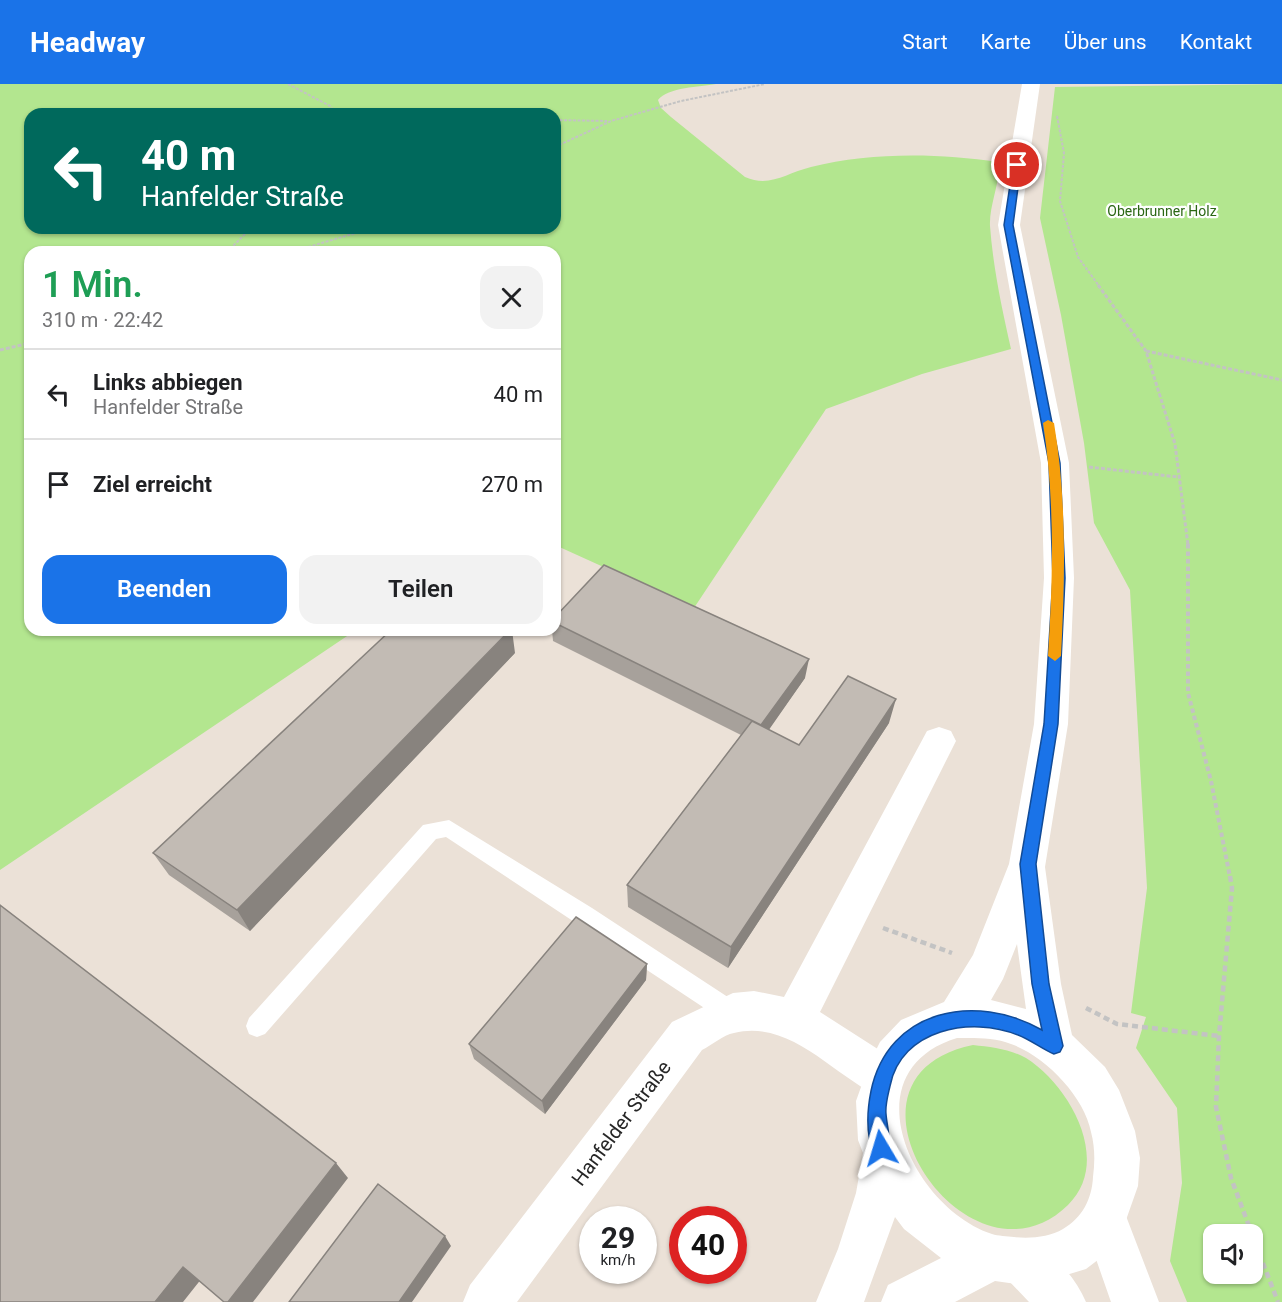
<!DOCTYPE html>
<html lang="de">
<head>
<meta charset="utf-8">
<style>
  body { margin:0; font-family:Roboto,sans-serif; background:#f2f2f2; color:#202124; height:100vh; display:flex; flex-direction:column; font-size:22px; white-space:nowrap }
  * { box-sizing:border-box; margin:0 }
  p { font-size:20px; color:#757577 }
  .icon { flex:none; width:33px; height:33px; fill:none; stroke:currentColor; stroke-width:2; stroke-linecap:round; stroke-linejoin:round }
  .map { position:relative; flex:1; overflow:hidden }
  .panel { position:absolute; left:24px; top:162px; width:537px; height:390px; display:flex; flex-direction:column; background:#fff; border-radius:18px; box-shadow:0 2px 4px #0004 }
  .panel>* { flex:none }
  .guide { position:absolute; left:24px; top:24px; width:537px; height:126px; border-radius:18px; box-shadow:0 2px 4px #0004; background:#00695c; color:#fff; overflow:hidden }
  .buttons { position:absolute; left:1203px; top:1140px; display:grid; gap:12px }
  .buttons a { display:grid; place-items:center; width:60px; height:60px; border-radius:12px; background:#fff; box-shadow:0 2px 4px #0004; font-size:30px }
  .speed { position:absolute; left:579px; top:1122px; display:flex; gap:12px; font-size:30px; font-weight:700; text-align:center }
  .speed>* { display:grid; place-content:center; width:78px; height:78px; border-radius:50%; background:#fff; box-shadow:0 2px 4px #0004; line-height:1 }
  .speed small { font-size:15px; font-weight:400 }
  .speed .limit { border:9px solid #d22; background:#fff; color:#111 }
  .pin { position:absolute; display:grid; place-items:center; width:51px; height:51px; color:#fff; margin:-26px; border:3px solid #fff; border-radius:50%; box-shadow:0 2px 6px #0007 }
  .me { position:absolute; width:66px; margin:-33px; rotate:353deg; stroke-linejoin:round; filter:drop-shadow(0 0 4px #0008) }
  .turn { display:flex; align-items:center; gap:21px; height:126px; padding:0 18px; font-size:27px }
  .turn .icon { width:78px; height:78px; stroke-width:2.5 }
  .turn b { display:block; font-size:42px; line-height:51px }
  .round { display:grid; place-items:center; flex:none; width:63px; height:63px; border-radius:18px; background:#f2f2f2 }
  .head { display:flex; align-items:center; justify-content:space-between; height:102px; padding:0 18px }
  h1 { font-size:36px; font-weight:600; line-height:45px; color:#1e9e55 }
  .cta { display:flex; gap:12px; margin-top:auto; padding:12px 18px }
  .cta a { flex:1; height:69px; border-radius:18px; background:#1a73e8; color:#fff; font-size:24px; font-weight:600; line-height:69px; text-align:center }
  .cta a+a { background:#f2f2f2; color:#202124 }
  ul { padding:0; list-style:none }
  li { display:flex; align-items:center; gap:18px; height:90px; padding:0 18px; border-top:2px solid #e0e0e0 }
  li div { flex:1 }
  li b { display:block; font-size:22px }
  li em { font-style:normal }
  header { display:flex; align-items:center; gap:36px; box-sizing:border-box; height:84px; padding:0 30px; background:#1a73e8; color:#fff }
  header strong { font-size:28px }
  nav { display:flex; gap:33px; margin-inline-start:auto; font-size:21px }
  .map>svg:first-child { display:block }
</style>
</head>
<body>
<header>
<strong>Headway</strong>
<nav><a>Start</a><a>Karte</a><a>Über uns</a><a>Kontakt</a></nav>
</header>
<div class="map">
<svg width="1282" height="1218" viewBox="0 0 1282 1218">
  <rect width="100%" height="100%" fill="#ebe1d7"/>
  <path fill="#b3e68f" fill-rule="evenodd" d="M 0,0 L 716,0 C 700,3 668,3 658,16 L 661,24 L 671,33 L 745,93 C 770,104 786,89 811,83 C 870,68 938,69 998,78 C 1001,99 989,120 990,142 C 993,183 1002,225 1011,265 L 922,290 L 826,325 L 694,524 L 555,461 L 555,168 L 30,168 L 30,546 L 356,546 L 0,786 ZM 30,30 L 555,30 L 555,144 L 30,144 Z
    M 1282,0 L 1282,1218 L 1187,1218 L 1170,1177 L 1182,1099 L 1177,1024 L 1136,964 L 1146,933 L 1131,929 L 1147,804 L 1130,506 L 1094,439 L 1084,359 L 1061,231 L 1040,134 L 1055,3 ZM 1214,1150 L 1252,1150 L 1252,1190 L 1214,1190 Z
    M 973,961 C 991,963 1010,965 1026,974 C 1069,1001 1113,1077 1068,1121 C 969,1218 816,993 973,961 Z"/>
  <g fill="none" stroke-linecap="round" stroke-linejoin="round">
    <path stroke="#c3c3c3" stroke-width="2" stroke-dasharray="3 1.5" stroke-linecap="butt" d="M 288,0 L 330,22 L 337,30
      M 1057,32 L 1064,69 L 1060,117 L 1078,173 L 1099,202
      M 555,36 L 607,37
      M 555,63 L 611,37 L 681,17 L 765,0
      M 227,168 L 251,144
      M 291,168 L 373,144"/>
    <path stroke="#c3c3c3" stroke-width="3" stroke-dasharray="4 2" stroke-linecap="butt" d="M 1098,201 L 1146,267 L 1175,360 L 1188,461
      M 0,266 L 30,259
      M 1146,267 L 1282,296
      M 1089,383 L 1178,393"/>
    <path stroke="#c3c3c3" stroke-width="4" stroke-dasharray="4.5 3" stroke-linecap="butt" d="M 1188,460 L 1188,609 L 1211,697 L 1230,793"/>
    <path stroke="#c3c3c3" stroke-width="4.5" stroke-dasharray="6 4" stroke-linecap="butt" d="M 1230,792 L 1232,804 L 1219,952 L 1216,1023 L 1231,1094 L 1252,1150
      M 883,844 L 952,869
      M 1086,924 L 1117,940 L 1219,952
      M 1252,1151 L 1278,1218"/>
    <path fill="#fff" fill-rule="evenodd" d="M 449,736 L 592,824 L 740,921 L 743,929 L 740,937 L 732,940 L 724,937 L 446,753 L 436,755 L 265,950 L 257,953 L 249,950 L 246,942 L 249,934 L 423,741 Z"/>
    <path fill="#fff" fill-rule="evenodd" d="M 939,643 L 951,647 L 956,657 L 820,928 L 898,978 L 904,993 L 898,1008 L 883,1014 C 834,994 793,935 734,949 C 723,951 712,961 702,966 L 517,1218 L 463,1218 L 470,1201 L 672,938 L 733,909 L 754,907 L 784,913 L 927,647 Z
      M 1105,1112 L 1121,1119 L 1159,1218 L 1111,1218 L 1082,1135 L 1089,1119 Z
      M 1026,1156 C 1052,1167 1075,1192 1086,1218 L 1029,1218 L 1009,1197 L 1002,1180 L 1009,1163 Z"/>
    <path fill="#fff" fill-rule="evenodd" d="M 1022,0 L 1040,0 L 1020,141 L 1069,379 L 1074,494 L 1068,640 L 1045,783 L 1061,900 L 1072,951 L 1105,983 L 1119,1006 L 1135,1047 L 1140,1074 L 1138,1102 L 1120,1153 L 1107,1169 L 1086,1185 L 1030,1202 L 995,1197 L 955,1218 L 881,1218 L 888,1201 L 941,1174 L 904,1145 L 895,1133 L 864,1218 L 816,1218 L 838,1165 L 856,1109 L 863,1069 L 858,1056 L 856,1017 L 870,978 L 880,958 L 901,936 L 944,918 L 973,871 L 1009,780 L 1034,640 L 1044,494 L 1041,379 L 998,141 ZM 1017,860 L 1026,925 L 991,916 L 1003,895 ZM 957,954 C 974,954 994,953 1011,960 C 1045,972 1084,1012 1091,1048 C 1095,1063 1095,1078 1093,1093 C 1092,1115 1082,1134 1063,1145 C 1049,1153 1030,1155 1014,1153 C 1007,1152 998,1152 992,1150 C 911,1123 849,987 957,954 Z"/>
  </g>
  <path fill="#a7a19b" d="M 555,533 L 805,594 L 768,646 L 799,661 L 889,639 L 728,884 L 628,823 L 627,801 L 741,651 L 553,557 L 552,546 L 555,546 Z
    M 515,569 L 250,847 L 169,791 L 153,769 Z
    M 647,880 L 646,896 L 545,1030 L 474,975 L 469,960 Z"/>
  <path fill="#88837e" d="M 510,546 L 512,546 L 515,569 L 250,847 L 237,826 Z
    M 809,575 L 805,594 L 759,660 L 761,641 Z
    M 896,615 L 889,639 L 728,884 L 731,863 Z
    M 647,880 L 646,896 L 545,1030 L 542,1017 Z
    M 336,1079 L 348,1094 L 253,1218 L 228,1218 Z
    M 445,1152 L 451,1162 L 412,1218 L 399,1218 Z
    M 183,1183 L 202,1194 L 183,1218 L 155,1218 Z"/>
  <path fill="#c2bbb4" stroke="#88837e" stroke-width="1.5" d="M 604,481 L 809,575 L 761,641 L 555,539 L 555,533 Z
    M 391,546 L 510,546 L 237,826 L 153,769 Z
    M 848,592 L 896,615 L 731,863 L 627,801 L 752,637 L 799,661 Z
    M 0,821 L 336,1079 L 228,1218 L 224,1218 L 183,1183 L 155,1218 L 0,1218 Z
    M 576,833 L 647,880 L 542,1017 L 469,960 Z
    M 378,1100 L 445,1152 L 399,1218 L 289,1218 Z"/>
  <path fill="#1a73e8" stroke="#114b97" stroke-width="1.5" d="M 1017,78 L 1021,81 L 1013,141 L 1060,379 L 1065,494 L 1058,640 L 1036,780 L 1049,900 L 1063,962 L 1060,968 L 1054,970 C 1042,965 1031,956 1018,951 C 971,932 901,945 890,1002 C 888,1011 885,1021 886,1030 C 887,1043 892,1058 887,1071 L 881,1073 L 874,1071 C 866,1051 867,1027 871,1007 C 888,925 976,908 1042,946 L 1032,900 L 1020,780 L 1044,640 L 1053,494 L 1049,379 L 1004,141 L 1013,81 Z"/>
  <path fill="#f59e0b" d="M 1048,336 L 1054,339 C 1067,416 1065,494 1061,572 L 1055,577 L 1048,572 C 1053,494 1055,416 1043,339 Z"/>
  <g text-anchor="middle" stroke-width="4.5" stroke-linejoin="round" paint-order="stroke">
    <g font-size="14" fill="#2b6714" stroke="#fff">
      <text x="1162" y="132">Oberbrunner Holz</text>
    </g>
    <g font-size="20" fill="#272727" stroke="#fff">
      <text transform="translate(621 1039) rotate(-53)" y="7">Hanfelder Straße</text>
    </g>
  </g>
</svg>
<div class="buttons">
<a><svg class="icon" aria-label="sound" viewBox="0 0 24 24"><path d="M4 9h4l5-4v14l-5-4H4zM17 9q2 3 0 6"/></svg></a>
</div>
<div class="speed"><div>29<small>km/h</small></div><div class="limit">40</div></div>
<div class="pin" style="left:1017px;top:81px;background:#d93025"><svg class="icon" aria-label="arrive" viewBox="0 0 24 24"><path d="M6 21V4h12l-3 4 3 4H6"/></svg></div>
<svg class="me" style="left:881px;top:1064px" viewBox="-20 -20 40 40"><path d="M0-17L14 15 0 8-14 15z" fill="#1a73e8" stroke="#fff" stroke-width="4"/></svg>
<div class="guide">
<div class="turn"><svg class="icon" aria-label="left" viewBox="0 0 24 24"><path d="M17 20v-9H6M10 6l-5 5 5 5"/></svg><div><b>40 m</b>Hanfelder Straße</div></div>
</div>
<section class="panel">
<div class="head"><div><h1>1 Min.</h1><p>310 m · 22:42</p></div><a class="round"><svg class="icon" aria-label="close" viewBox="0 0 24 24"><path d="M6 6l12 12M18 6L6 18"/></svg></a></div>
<ul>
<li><svg class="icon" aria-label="left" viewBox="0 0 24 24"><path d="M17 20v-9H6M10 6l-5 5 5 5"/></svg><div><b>Links abbiegen</b><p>Hanfelder Straße</p></div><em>40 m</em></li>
<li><svg class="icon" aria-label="arrive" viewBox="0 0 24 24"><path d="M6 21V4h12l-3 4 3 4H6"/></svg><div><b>Ziel erreicht</b></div><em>270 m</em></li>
</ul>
<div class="cta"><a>Beenden</a><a>Teilen</a></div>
</section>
</div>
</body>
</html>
